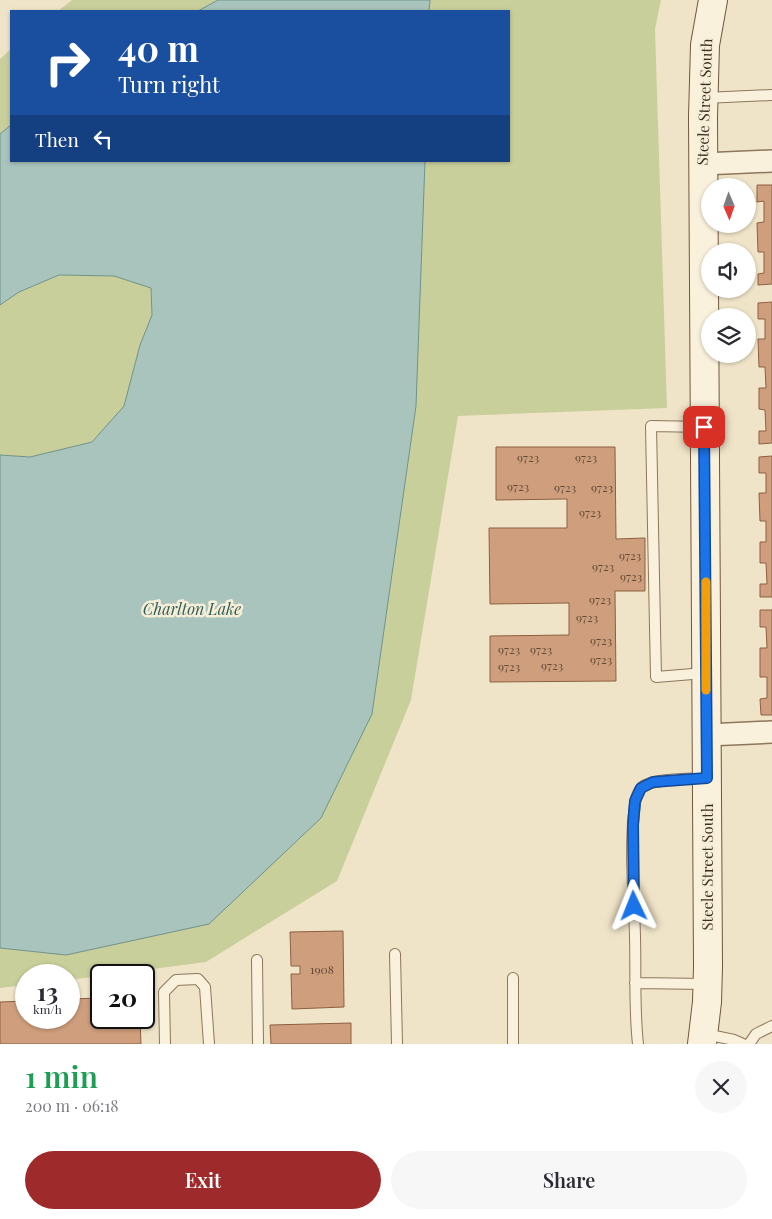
<!DOCTYPE html>
<html lang="en">
<head>
<meta charset="utf-8">
<style>
  body { margin:0; font-family:"Playfair Display",serif; background:#f7f7f7; color:#2b2b33; height:100vh; display:flex; flex-direction:column; font-size:19px; white-space:nowrap }
  * { box-sizing:border-box; margin:0 }
  p { font-size:16px; color:#7c7c81 }
  .icon { flex:none; width:28px; height:28px; fill:none; stroke:currentColor; stroke-width:2; stroke-linecap:round; stroke-linejoin:round }
  .map { position:relative; height:1044px; overflow:hidden }
  .sheet { display:flex; flex-direction:column; background:#fff; flex:1 }
  .sheet>* { flex:none }
  .top-card { position:absolute; left:10px; top:10px; width:500px; height:152px; border-radius:0px; box-shadow:0 1px 4px #0004; background:#1a4fa0; color:#fff; overflow:hidden }
  .needle { width:32px; rotate:178deg }
  .fabs { position:absolute; left:701px; top:178px; display:grid; gap:10px }
  .fabs a { display:grid; place-items:center; width:55px; height:55px; border-radius:50%; background:#fff; box-shadow:0 1px 4px #0004; font-size:25px }
  .speed { position:absolute; left:15px; top:964px; display:flex; gap:10px; font-size:25px; font-weight:700; text-align:center }
  .speed>* { display:grid; place-content:center; width:65px; height:65px; border-radius:50%; background:#fff; box-shadow:0 1px 4px #0004; line-height:1 }
  .speed small { font-size:12px; font-weight:400 }
  .speed .limit { border:2px solid #111; border-radius:8px; background:#fff; color:#111 }
  .pin { position:absolute; display:grid; place-items:center; width:42px; height:42px; color:#fff; margin:-21px; border-radius:10px; box-shadow:0 2px 8px #0006 }
  .me { position:absolute; width:55px; margin:-28px; rotate:358deg; stroke-linejoin:round; filter:drop-shadow(0 0 4px #0008) }
  .turn { display:flex; align-items:center; gap:18px; height:105px; padding:0 25px; font-size:22px }
  .turn .icon { width:65px; height:65px; stroke-width:2.5 }
  .turn b { display:block; font-size:35px; line-height:42px }
  .then { display:flex; align-items:center; height:48px; padding:0 25px; background:#0003; gap:10px; font-size:19px }
  .round { display:grid; place-items:center; flex:none; width:52px; height:52px; border-radius:26px; background:#f7f7f7 }
  .summary { display:flex; align-items:center; justify-content:space-between; height:85px; padding:0 25px }
  h1 { font-size:30px; font-weight:600; line-height:38px; color:#1e9e55 }
  .cta { display:flex; gap:10px; margin-top:auto; padding:10px 25px }
  .cta a { flex:1; height:58px; border-radius:30px; background:#9e2a2b; color:#fff; font-size:20px; font-weight:600; line-height:58px; text-align:center }
  .cta a+a { background:#f7f7f7; color:#2b2b33 }
  .map>svg:first-child { display:block }
</style>
</head>
<body>
<div class="map">
<svg width="772" height="1044" viewBox="0 0 772 1044">
  <rect width="100%" height="100%" fill="#f0e4c8"/>
  <path fill="#c9cf9b" d="M 72,0 L 218,0 L 198,11 L 58,11 Z
    M 430,0 L 661,0 L 655,29 L 667,408 L 458,416 L 411,700 L 337,881 L 206,962 L 69,980 L 69,975 L 26,975 L 26,985 L 0,988 L 0,948 L 66,955 L 422,239 L 425,161 L 509,161 L 509,11 L 429,11 Z
    M 11,49 L 11,125 L 0,134 L 0,59 Z
    M 59,275 L 115,276 L 151,288 L 152,315 L 140,345 L 124,406 L 92,442 L 30,457 L 0,455 L 0,305 L 19,292 Z"/>
  <path fill="#a9c4bc" stroke="#6f938a" d="M 218,0 L 430,0 L 429,11 L 198,11 Z
    M 11,125 L 11,161 L 425,161 L 416,406 L 372,714 L 321,818 L 209,924 L 66,955 L 0,948 L 0,455 L 30,457 L 92,442 L 124,406 L 140,345 L 152,315 L 151,288 L 114,276 L 59,275 L 19,292 L 0,305 L 0,134 Z"/>
  <path fill="#cf9f7d" stroke="#8d5f41" d="M 757,185 L 772,185 L 772,284 L 758,285 L 758,274 L 764,273 L 764,252 L 758,252 L 757,223 L 764,222 L 764,201 L 757,202 Z
    M 772,302 L 772,443 L 759,444 L 759,431 L 766,431 L 765,410 L 759,409 L 759,388 L 766,388 L 765,367 L 759,367 L 758,339 L 765,339 L 765,319 L 758,319 L 758,303 Z
    M 496,447 L 615,447 L 616,539 L 645,538 L 645,591 L 615,591 L 616,681 L 490,682 L 490,636 L 569,635 L 569,603 L 490,604 L 489,528 L 567,528 L 567,499 L 496,500 Z
    M 772,456 L 772,597 L 760,597 L 760,584 L 767,584 L 766,563 L 760,563 L 760,542 L 766,542 L 766,521 L 760,521 L 759,493 L 766,493 L 766,473 L 759,473 L 759,457 Z
    M 760,610 L 772,610 L 772,715 L 761,715 L 760,699 L 767,698 L 767,677 L 760,677 L 760,648 L 767,648 L 766,627 L 760,627 Z
    M 343,931 L 344,1007 L 292,1009 L 291,974 L 300,974 L 300,966 L 291,966 L 290,932 Z
    M 101,998 L 101,1018 L 140,1018 L 141,1044 L 0,1044 L 0,1002 L 26,1001 L 26,1018 L 69,1018 L 69,999 Z
    M 351,1023 L 351,1044 L 271,1044 L 270,1025 Z"/>
  <g fill="none" stroke-linecap="round" stroke-linejoin="round">
    <g stroke="#8d765c" stroke-width="12">
      <path id="service" d="M 704,98 L 772,95
        M 704,427 L 651,426 L 656,677 L 705,673
        M 395,954 L 397,1044
        M 257,960 L 258,1044
        M 635,983 L 706,984
        M 705,1034 L 734,1040 L 743,1044
        M 165,1044 L 164,992 L 176,980 L 198,979 L 205,987 L 209,1044
        M 513,1044 L 513,978
        M 638,1044 C 634,1009 636,973 635,937 C 634,893 629,848 635,804 C 635,799 639,790 642,787 C 654,778 690,779 706,778
        M 749,1044 L 756,1034 L 772,1026"/>
    </g>
    <g stroke="#8d765c" stroke-width="24">
      <path id="minor" d="M 703,164 L 772,161
        M 707,735 L 772,732"/>
    </g>
    <g stroke="#6f573f" stroke-width="30">
      <path id="secondary" d="M 702,1044 L 707,1002 L 708,967 L 703,117 L 705,45 L 713,0"/>
    </g>
    <use href="#service" stroke="#faf1dc" stroke-width="10"/>
    <use href="#minor" stroke="#faf1dc" stroke-width="21"/>
    <use href="#secondary" stroke="#faf1dc" stroke-width="28"/>
  </g>
  <g fill="none" stroke-linecap="round" stroke-linejoin="round">
    <g stroke="#114b97" stroke-width="12">
      <path id="route" d="M 634,906 L 633,825 L 635,801 L 641,788 L 653,782 L 707,778 L 704,427"/>
    </g>
    <use href="#route" stroke="#1a73e8" stroke-width="9"/>
    <path stroke="#f59e0b" stroke-width="9" d="M 706,582 L 706,690"/>
  </g>
  <g text-anchor="middle" stroke-width="5" stroke-linejoin="round" paint-order="stroke">
    <g font-size="12" fill="#624a37">
      <text x="528" y="462">9723</text>
      <text x="586" y="462">9723</text>
      <text x="518" y="491">9723</text>
      <text x="565" y="492">9723</text>
      <text x="602" y="492">9723</text>
      <text x="590" y="517">9723</text>
      <text x="630" y="560">9723</text>
      <text x="603" y="571">9723</text>
      <text x="631" y="581">9723</text>
      <text x="600" y="604">9723</text>
      <text x="587" y="622">9723</text>
      <text x="601" y="645">9723</text>
      <text x="509" y="654">9723</text>
      <text x="541" y="654">9723</text>
      <text x="601" y="664">9723</text>
      <text x="552" y="670">9723</text>
      <text x="509" y="671">9723</text>
      <text x="322" y="974">1908</text>
    </g>
    <g font-size="15" fill="#3d2e20" stroke="#f7eed8">
      <text transform="translate(705 102) rotate(-88)" y="5">Steele Street South</text>
      <text transform="translate(708 867) rotate(-90)" y="5">Steele Street South</text>
    </g>
    <g font-size="16" font-style="italic" fill="#2f5d5a" stroke="#f7eed8">
      <text x="192" y="615">Charlton Lake</text>
    </g>
  </g>
</svg>
<div class="fabs">
<a><svg class="needle" viewBox="-14 -14 28 28"><path d="M0-13l5 13h-10z" fill="#e53935"/><path d="M0 13l5-13h-10z" fill="#7c7c81"/></svg></a>
<a><svg class="icon" aria-label="sound" viewBox="0 0 24 24"><path d="M4 9h4l5-4v14l-5-4H4zM17 9q2 3 0 6"/></svg></a>
<a><svg class="icon" aria-label="layers" viewBox="0 0 24 24"><path d="M12 4l9 5-9 5-9-5zM3 14l9 5 9-5"/></svg></a>
</div>
<div class="speed"><div>13<small>km/h</small></div><div class="limit">20</div></div>
<div class="pin" style="left:704px;top:427px;background:#d93025"><svg class="icon" aria-label="arrive" viewBox="0 0 24 24"><path d="M6 21V4h12l-3 4 3 4H6"/></svg></div>
<svg class="me" style="left:634px;top:906px" viewBox="-20 -20 40 40"><path d="M0-17L14 15 0 8-14 15z" fill="#1a73e8" stroke="#fff" stroke-width="4"/></svg>
<div class="top-card">
<div class="turn"><svg class="icon" aria-label="right" viewBox="0 0 24 24"><path d="M7 20v-9h11M14 6l5 5-5 5"/></svg><div><b>40 m</b>Turn right</div></div>
<div class="then">Then<svg class="icon" aria-label="left" viewBox="0 0 24 24"><path d="M17 20v-9H6M10 6l-5 5 5 5"/></svg></div>
</div>
</div>
<section class="sheet">
<div class="summary"><div><h1>1 min</h1><p>200 m · 06:18</p></div><a class="round"><svg class="icon" aria-label="close" viewBox="0 0 24 24"><path d="M6 6l12 12M18 6L6 18"/></svg></a></div>
<div class="cta"><a>Exit</a><a>Share</a></div>
</section>
</body>
</html>
